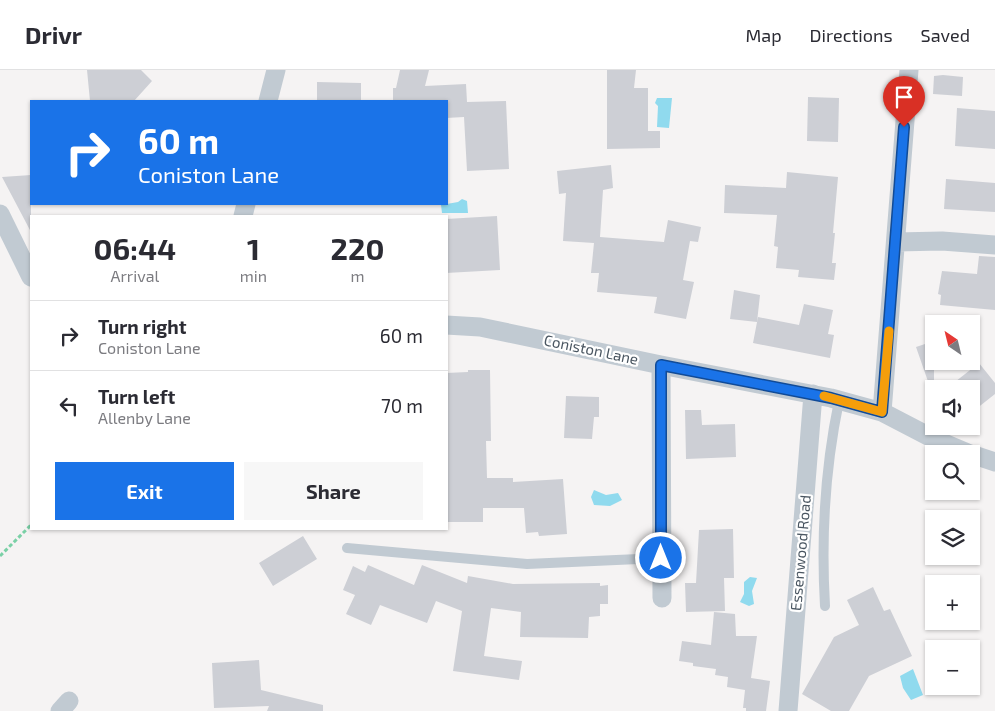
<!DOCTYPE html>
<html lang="en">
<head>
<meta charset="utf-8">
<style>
  body { margin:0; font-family:"Exo 2",sans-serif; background:#f7f7f7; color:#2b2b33; height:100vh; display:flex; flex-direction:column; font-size:19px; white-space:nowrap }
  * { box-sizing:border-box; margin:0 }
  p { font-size:16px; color:#7c7c81 }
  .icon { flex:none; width:28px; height:28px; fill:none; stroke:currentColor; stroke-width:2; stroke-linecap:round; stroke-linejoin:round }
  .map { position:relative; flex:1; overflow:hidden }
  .details { position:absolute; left:30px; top:145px; width:418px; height:315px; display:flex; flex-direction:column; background:#fff; border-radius:0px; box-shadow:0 1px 4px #0004 }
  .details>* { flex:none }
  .guide { position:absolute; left:30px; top:30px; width:418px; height:105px; border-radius:0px; box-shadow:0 1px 4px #0004; background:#1a73e8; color:#fff; overflow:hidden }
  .needle { width:32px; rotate:325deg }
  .fabs { position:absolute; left:925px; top:245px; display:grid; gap:10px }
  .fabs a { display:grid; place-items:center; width:55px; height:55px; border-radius:0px; background:#fff; box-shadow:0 1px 4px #0004; font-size:25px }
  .pin { position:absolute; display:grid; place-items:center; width:42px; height:42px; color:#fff; margin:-51px -21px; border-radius:50% 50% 50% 0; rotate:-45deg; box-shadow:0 0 5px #0007 }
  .pin .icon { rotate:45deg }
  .me { position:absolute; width:55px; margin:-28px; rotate:0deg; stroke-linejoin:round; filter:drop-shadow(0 0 4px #0008) }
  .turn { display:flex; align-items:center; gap:18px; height:105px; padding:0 25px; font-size:22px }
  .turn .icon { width:65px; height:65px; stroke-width:2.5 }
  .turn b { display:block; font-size:35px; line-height:42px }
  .eta { display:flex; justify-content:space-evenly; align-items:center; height:85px; text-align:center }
  .eta b { font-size:30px; font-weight:700; line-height:35px }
  .action { display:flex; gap:10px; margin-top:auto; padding:10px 25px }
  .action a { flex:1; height:58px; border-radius:0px; background:#1a73e8; color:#fff; font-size:20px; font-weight:700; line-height:58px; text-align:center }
  .action a+a { background:#f7f7f7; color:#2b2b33 }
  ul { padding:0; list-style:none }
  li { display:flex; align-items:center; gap:15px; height:70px; padding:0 25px; border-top:1px solid #e1e1e2 }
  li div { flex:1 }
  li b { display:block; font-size:19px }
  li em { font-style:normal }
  header { display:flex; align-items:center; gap:30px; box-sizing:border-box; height:70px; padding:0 25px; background:#fff; border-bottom:1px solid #e1e1e2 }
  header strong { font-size:24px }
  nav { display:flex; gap:28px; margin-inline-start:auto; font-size:18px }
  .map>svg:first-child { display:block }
</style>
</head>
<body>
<header>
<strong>Drivr</strong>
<nav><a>Map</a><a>Directions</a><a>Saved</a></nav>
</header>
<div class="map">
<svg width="995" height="641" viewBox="0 0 995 641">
  <rect width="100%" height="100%" fill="#f5f3f3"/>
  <path fill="#90daee" d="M 657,28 L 672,28 L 669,58 L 657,57 L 658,36 L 655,33 Z
    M 462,129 L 467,131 L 468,143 L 442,143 L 441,135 L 458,132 Z
    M 594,420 L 606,425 L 618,423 L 622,430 L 610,436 L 594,435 L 591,427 Z
    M 750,507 L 757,508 L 752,521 L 754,534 L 749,536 L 740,532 L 744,524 L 744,512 Z
    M 913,599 L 923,625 L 911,630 L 903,618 L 900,606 Z"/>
  <path fill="#cdcfd5" d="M 87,0 L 141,0 L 152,11 L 134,31 L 90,31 Z
    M 400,0 L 429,0 L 425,16 L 466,14 L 467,32 L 506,31 L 509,99 L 467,101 L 464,47 L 446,48 L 446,31 L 393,31 L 393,18 L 396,18 Z
    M 607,0 L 636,0 L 634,18 L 648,18 L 648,61 L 660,61 L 660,78 L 607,79 Z
    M 943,5 L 963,7 L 962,26 L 933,24 L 934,6 Z
    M 317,12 L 361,13 L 361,31 L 317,31 Z
    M 808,27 L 839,28 L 838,72 L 807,71 Z
    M 957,38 L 995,41 L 995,79 L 955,76 Z
    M 611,95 L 613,118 L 603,120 L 600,167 L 664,172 L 668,150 L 701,157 L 698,172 L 690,171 L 683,210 L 694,212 L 686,249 L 654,243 L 657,227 L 597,222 L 599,203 L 591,203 L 594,173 L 563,171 L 566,123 L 559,124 L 557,101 Z
    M 787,102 L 838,107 L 833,163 L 835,163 L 832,193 L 836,193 L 834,210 L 798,207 L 799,200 L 776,198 L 778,177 L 774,176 L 777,145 L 724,143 L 725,115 L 786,118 Z
    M 31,105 L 31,162 L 2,107 Z
    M 946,109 L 995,113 L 995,142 L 944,139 Z
    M 497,146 L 500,200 L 446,203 L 446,149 Z
    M 979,186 L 995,187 L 995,240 L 940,235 L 941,225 L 938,224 L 942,201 L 977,204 Z
    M 734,220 L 760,225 L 757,252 L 730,249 Z
    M 804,234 L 833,240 L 828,264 L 834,265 L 830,288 L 753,273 L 758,247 L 799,255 Z
    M 934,271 L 934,320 L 931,320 L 916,277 Z
    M 979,293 L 995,313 L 995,324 L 971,343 L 971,319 L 946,319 Z
    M 468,300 L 490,300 L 491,371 L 486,371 L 487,408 L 513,408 L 513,412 L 563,409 L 567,464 L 539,466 L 538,462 L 526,463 L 524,438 L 483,438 L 483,452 L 446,452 L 446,303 L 468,302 Z
    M 566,326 L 599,327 L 599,347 L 594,347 L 592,369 L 564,368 Z
    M 685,340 L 701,340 L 702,355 L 735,354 L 736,387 L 686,389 Z
    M 733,459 L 734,508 L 724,508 L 725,541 L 686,542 L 685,513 L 696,513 L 699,460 Z
    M 303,466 L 317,489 L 273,516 L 259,493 Z
    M 368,495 L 414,515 L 422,495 L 467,513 L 468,506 L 513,514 L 600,513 L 600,516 L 608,515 L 608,534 L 600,534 L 600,546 L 589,547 L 588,568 L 520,567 L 521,542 L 491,538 L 484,586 L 522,591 L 519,610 L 453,601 L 462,541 L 436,531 L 427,553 L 380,535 L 371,555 L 346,544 L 355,525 L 343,520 L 353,496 L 365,502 Z
    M 873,517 L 884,541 L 890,539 L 912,586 L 869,606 L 849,641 L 831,641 L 802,624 L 834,567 L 859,555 L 847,530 Z
    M 714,542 L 735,544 L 736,566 L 757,566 L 751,608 L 770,611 L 766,641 L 746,641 L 746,638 L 743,638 L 745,620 L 727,617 L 728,607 L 715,605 L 716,599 L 693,596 L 693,593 L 679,591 L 682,571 L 711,575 Z
    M 259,590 L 261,620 L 323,635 L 323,641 L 267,641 L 269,636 L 214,638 L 212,593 Z"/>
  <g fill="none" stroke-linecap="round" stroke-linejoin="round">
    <path stroke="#7ad0a6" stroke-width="3" stroke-dasharray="4 2.5" stroke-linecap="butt" d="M 0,486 L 31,455"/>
    <path stroke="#c1cad2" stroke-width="10" d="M 347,478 L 527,494 L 661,488
      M 825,536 C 821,467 825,398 839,331"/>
    <path stroke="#c1cad2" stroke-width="19" d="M 268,31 L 276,0
      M 0,144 L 31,207
      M 243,146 L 246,134
      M 896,172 L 942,171 L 995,175
      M 446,255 L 480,257 L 661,295 L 831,328 L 882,342 L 932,368 L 970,384
      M 661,295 L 662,528
      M 882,342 L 909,0
      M 971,384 L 995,392
      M 60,641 L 69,631
      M 788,641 L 813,324"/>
  </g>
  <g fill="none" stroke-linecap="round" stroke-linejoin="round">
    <g stroke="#114b97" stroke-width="12">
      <path id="route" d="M 661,488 L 661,295 L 831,328 L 882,342 L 904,57"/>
    </g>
    <use href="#route" stroke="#1a73e8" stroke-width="9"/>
    <path stroke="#f59e0b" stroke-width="9" d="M 824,326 L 882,342 L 889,261"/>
  </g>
  <g text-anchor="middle" stroke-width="4.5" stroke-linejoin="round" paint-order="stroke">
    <g font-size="15" fill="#4a5661" stroke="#fff">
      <text transform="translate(591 280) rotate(12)" y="5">Coniston Lane</text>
      <text transform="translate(801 483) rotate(-85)" y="5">Essenwood Road</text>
    </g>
  </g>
</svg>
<div class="fabs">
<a><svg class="needle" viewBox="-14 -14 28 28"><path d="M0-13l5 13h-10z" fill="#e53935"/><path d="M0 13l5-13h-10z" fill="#7c7c81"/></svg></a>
<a><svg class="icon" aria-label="sound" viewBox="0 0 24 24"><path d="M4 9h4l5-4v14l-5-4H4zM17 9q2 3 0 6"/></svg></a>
<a><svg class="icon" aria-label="search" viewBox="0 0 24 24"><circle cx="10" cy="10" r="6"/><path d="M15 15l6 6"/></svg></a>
<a><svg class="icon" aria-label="layers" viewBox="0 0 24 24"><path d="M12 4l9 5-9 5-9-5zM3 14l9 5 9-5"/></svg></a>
<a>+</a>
<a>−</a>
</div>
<div class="pin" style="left:904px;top:57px;background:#d93025"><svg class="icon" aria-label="arrive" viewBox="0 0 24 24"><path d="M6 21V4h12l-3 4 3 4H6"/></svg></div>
<svg class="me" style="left:661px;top:488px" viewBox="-20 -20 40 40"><circle r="17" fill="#1a73e8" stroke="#fff" stroke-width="3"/><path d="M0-11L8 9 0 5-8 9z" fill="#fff"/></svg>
<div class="guide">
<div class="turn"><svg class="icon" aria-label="right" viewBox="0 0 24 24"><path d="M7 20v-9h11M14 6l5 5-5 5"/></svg><div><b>60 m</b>Coniston Lane</div></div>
</div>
<section class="details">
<div class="eta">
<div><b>06:44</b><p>Arrival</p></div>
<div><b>1</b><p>min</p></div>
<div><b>220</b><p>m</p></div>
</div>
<ul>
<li><svg class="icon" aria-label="right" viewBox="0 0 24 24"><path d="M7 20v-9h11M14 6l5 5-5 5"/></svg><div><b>Turn right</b><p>Coniston Lane</p></div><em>60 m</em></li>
<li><svg class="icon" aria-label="left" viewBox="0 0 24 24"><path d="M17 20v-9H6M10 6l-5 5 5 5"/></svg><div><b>Turn left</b><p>Allenby Lane</p></div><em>70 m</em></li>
</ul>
<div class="action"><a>Exit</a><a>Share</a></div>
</section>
</div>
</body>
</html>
